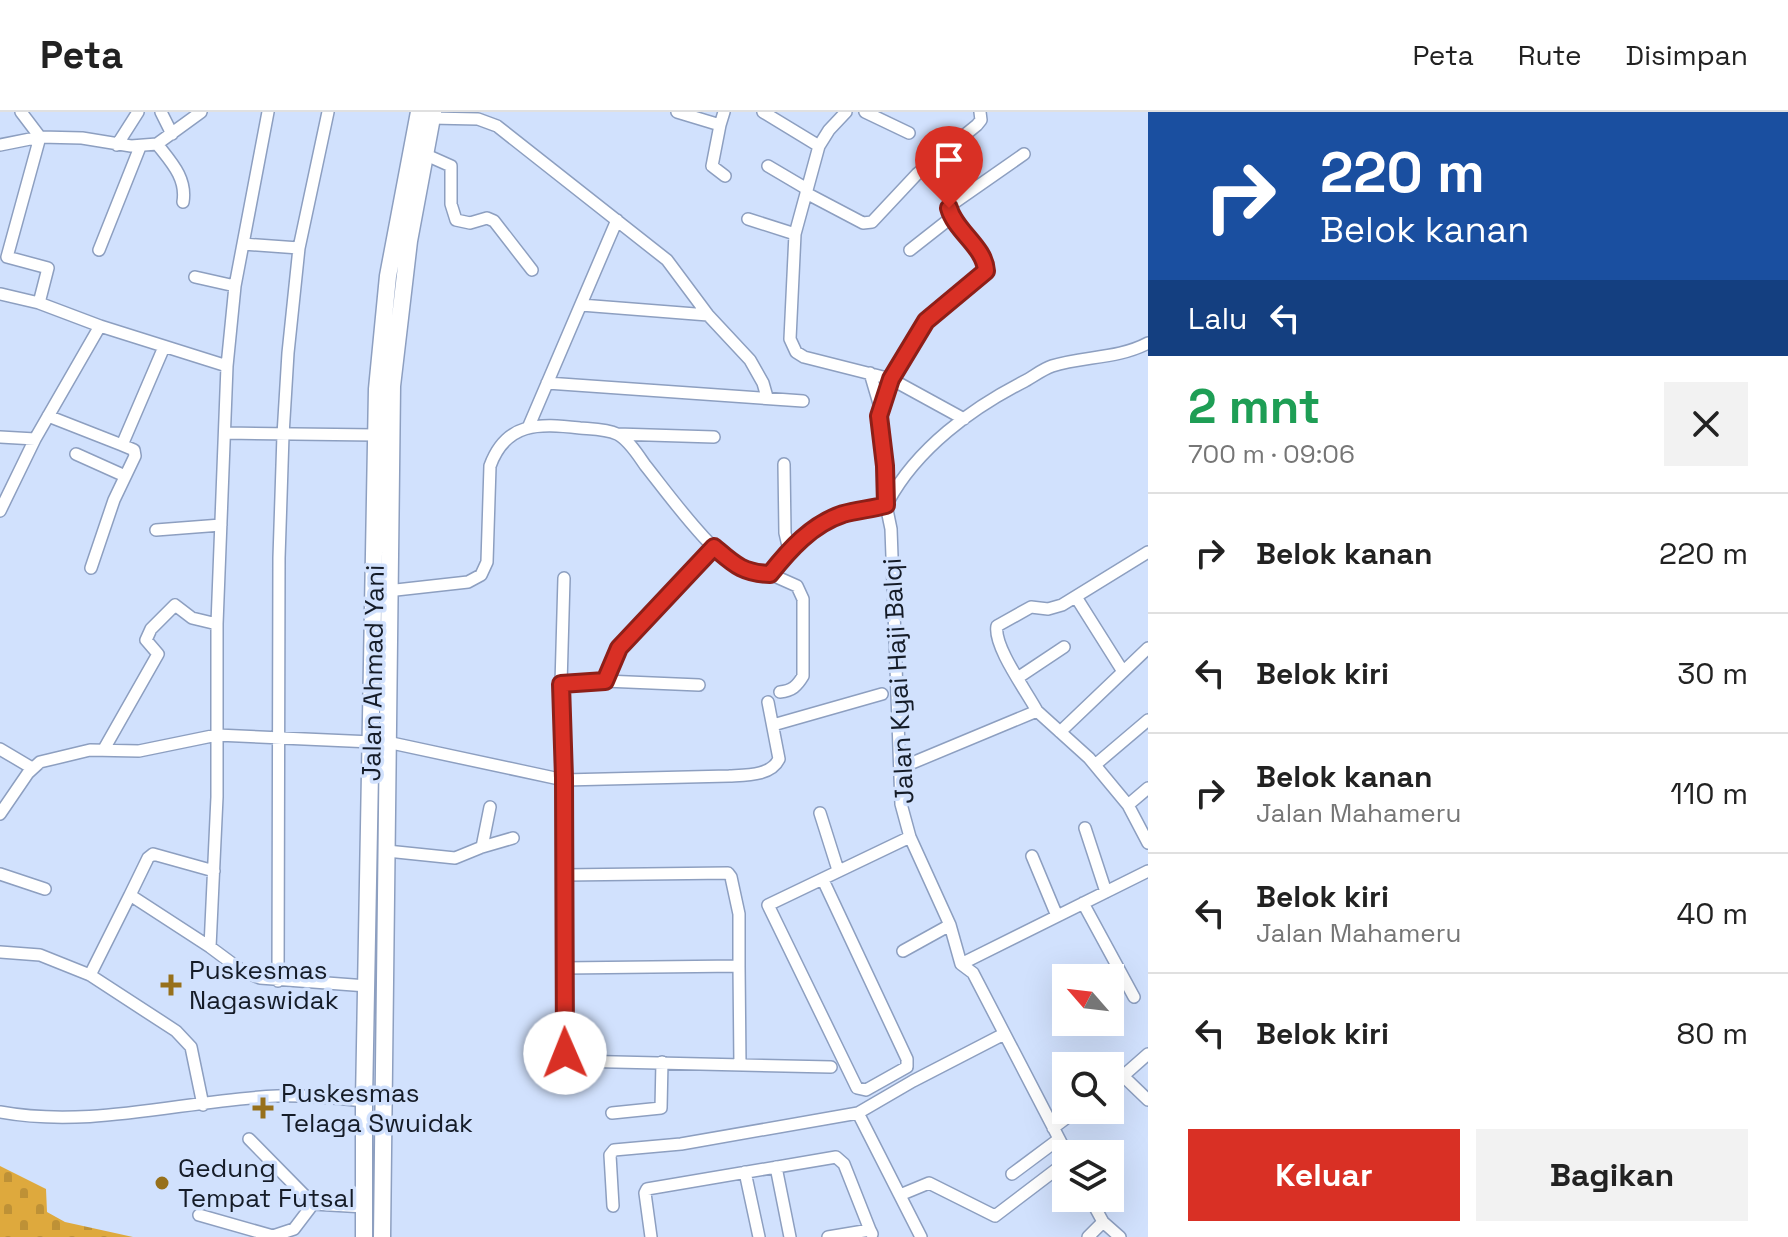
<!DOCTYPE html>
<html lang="id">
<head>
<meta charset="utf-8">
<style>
  body { margin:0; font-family:"Space Grotesk",sans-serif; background:#f2f2f2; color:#222; height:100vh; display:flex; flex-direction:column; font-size:30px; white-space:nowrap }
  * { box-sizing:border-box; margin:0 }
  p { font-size:26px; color:#767676 }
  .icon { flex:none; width:44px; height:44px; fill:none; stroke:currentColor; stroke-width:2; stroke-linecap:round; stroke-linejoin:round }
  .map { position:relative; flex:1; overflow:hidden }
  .panel { display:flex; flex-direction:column; background:#fff; width:640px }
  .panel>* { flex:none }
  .guide { background:#1a4fa0; color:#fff; overflow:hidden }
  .needle { width:52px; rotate:298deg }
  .fabs { position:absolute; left:1052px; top:852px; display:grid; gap:16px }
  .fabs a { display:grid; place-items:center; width:72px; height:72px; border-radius:0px; background:#fff; box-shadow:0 8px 32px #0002; font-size:40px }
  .pin { position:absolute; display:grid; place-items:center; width:68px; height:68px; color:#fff; margin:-82px -34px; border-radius:50% 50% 50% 0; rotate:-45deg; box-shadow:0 0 8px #0007 }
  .pin .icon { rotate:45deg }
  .me { position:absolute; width:88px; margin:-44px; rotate:359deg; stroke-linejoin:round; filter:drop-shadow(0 0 6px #0008) }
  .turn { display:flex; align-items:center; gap:28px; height:168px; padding:0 40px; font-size:36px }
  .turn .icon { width:104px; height:104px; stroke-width:2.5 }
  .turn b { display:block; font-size:56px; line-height:68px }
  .then { display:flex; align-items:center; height:76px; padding:0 40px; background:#0003; gap:16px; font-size:30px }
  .round { display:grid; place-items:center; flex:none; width:84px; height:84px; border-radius:0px; background:#f2f2f2 }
  .headline { display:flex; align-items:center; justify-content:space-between; height:136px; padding:0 40px }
  h1 { font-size:48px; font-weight:600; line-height:60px; color:#1e9e55 }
  .button { display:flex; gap:16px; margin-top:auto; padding:16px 40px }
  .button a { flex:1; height:92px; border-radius:0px; background:#d93025; color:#fff; font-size:32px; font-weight:600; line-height:92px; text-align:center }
  .button a+a { background:#f2f2f2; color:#222 }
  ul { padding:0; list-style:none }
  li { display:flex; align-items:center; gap:24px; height:120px; padding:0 40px; border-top:2px solid #e0e0e0 }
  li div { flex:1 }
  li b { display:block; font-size:30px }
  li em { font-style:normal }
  header { display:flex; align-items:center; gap:48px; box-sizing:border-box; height:112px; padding:0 40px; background:#fff; border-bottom:2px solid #e0e0e0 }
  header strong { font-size:38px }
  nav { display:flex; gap:44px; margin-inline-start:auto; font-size:28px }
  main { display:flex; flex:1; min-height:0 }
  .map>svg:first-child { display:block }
</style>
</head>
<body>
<header>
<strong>Peta</strong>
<nav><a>Peta</a><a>Rute</a><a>Disimpan</a></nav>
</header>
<main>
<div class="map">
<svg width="1148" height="1125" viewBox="0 0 1148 1125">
  <defs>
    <pattern id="cemetery-stones" width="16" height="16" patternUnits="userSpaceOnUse" patternTransform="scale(2)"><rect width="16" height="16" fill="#dea93d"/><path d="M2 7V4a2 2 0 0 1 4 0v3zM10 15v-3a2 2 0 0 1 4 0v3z" fill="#be9136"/></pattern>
  </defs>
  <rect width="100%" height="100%" fill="#d1e1fd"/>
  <path fill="url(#cemetery-stones)" d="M 0,1054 L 46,1077 L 47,1100 L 65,1110 L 133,1125 L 0,1125 Z"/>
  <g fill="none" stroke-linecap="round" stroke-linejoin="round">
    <g stroke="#8d9fc0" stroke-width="14">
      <path id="minor" d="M 21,0 L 40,25 L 7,145 L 48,156 L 39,191 L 100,214
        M 161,0 L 172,22
        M 268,0 L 235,174 L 227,254 L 217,512 L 217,685 L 210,835 L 241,858 L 260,866 L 367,874
        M 677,0 L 720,13 L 712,54 L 725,64
        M 763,0 L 819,34
        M 846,0 L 829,18 L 819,34 L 795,122 L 790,227 L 796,240 L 804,245 L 891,267 L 964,307
        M 865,0 L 909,21
        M 431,6 L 478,7 L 497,14 L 667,148 L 708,203 L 750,248 L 763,271 L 767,285
        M 720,13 L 724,0
        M 157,32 C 171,50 187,66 183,90
        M 0,33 L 40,25 L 82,26 L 131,34 L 157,32 L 201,0
        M 117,33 L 138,0
        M 424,42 L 451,54 L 451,92 L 456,108 L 470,111 L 487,106 L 494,109 L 532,158
        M 1024,42 L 951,93 L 949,100 L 952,105 L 983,147 L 986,159 L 926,209 L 899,252 L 883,285 L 879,304 L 885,354 L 886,393 L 891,417 L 901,692 L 910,725 L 950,813 L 961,852 L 973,861 L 1067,1042
        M 768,54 L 807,77
        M 806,81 L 863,111 L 872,110 L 917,62 L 977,13 L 981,8 L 980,0
        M 748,107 L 795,122
        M 243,132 L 299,136
        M 99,138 L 140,35
        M 910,138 L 952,105
        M 195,165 L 235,174
        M 1,182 L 39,191
        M 581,193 L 708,203
        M 870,261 L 880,295
        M 547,271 L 803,289
        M 48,304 L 122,333
        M 528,316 L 617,108
        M 226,321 L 375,323
        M 617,322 L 714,325
        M 0,325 L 35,327
        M 76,342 L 125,364
        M 784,352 L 785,421 L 789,438
        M 888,390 C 917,336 972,296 1025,269 C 1034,264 1043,257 1052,254 C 1083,244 1118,247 1148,231
        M 0,399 L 35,327 L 100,214 L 227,254
        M 156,418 L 221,413
        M 91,456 L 114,388 L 135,344 L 134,338 L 122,333 L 164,235
        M 770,462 L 797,474 L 803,487 L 803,564 C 797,574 792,579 780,580
        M 387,479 L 468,470 L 481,463 L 487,450 L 490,354 C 506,310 539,311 580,316 C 591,317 607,317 617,322 C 628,327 638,343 645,353 C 666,379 720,455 751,461 C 757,462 764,461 770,462 C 789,438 812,412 843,403 C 857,398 872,397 886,393
        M 1076,485 L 1122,558
        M 1019,565 L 1064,535
        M 605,569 L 699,573
        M 561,572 L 605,569 L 619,536 L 714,435
        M 768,590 L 779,647 C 771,664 746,663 729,664 L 564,668 L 565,941 L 573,949 L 831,955
        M 1037,599 C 1027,580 993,534 997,514 L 1031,495 L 1048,497 L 1062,493 L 1148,440
        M 773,613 L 882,582
        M 1060,620 L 1148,536
        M 387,630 L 564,668 L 561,572 L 564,466
        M 0,637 L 32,656
        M 104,637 L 158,542 L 146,528 L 151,517 L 175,493 L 192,506 L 217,512
        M 1095,653 L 1148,608
        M 900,656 L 1037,599 L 1089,646 L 1128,693 L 1148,731
        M 1128,693 L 1148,676
        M 820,701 L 838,758
        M 0,702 L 28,661 L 40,650 L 90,638 L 139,639 L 217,623 L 372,630
        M 1085,716 L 1106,780
        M 482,735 L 490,695
        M 387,739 L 455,746 L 482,735 L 513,726
        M 1032,744 L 1057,804
        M 0,762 L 45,777
        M 564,763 L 728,761 L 731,765 L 739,802 L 739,854
        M 823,768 L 907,947 L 907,955 L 866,978 L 857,976 L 768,793 L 910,725
        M 130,783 L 148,746 L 153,742 L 214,759
        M 1083,791 L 1134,885
        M 903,839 L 950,813
        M 0,840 L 40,843 L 90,863 L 176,919 L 191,935 L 203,993
        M 961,852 L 1148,759
        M 564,856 L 739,854 L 740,953
        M 90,863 L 130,783 L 210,835
        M 278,869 L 279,446 L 283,323 L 288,241 L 299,136 L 328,0
        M 1148,942 L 1123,964 L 1148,988
        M 1110,974 L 1123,964
        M 0,1000 C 92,1017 185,988 277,984 C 306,983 335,986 364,989
        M 612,1001 L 661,996 L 662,950
        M 858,1001 L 921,1125
        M 1053,1016 L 1077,998
        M 249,1027 L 313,1092
        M 776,1055 L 790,1125
        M 745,1060 L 759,1125
        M 1012,1062 L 1059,1027
        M 900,1083 L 929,1071 L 995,1104 L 1066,1050
        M 1090,1086 L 1103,1110 L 1120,1125
        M 613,1094 L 610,1043 L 614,1038 L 681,1032 L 858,1001 L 913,969 L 1004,922
        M 199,1103 L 273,1124 L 294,1117 L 313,1092 L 365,1095
        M 651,1125 L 645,1081 L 647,1077 L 836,1045 L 844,1052 L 870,1118
        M 828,1125 L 870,1118 L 872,1122
        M 1088,1125 L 1103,1110"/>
    </g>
    <g stroke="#8d9fc0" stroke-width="19">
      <path id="highway" d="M 364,1125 L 364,989 L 377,277 L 388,164 L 419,0
        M 382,1125 L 392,274 L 409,129 L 433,0"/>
    </g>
    <use href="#minor" stroke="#fff" stroke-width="11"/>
    <use href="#highway" stroke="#fff" stroke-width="16"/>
  </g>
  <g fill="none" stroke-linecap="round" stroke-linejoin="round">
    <g stroke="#8d1f18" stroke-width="20">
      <path id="route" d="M 565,941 L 564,666 L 561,572 L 605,569 L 619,536 L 714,435 C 734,452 742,461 770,462 C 789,438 812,412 843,402 C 857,398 872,397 886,393 L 885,354 L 879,304 L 891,267 L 926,209 L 986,159 C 985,135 955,119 949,96"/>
    </g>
    <use href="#route" stroke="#d93025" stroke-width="14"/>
  </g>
  <g fill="#97701b" stroke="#d1e1fd" stroke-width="3">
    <path d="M167 861h8v8h8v8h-8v8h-8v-8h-8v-8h8z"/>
    <path d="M259 984h8v8h8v8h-8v8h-8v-8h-8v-8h8z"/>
    <circle cx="162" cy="1071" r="8"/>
  </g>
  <g text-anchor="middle" stroke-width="7" stroke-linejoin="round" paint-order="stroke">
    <g font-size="26" fill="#151c28" stroke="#d1e1fd">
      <text transform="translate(373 561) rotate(-89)" y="9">Jalan Ahmad Yani</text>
      <text transform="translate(898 569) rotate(-93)" y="9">Jalan Kyai Haji Balqi</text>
    </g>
    <g font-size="26" fill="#151c28" stroke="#d1e1fd" text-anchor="start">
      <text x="189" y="867">Puskesmas<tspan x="189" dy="30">Nagaswidak</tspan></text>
      <text x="281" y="990">Puskesmas<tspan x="281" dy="30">Telaga Swuidak</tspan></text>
      <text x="178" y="1065">Gedung<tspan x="178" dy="30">Tempat Futsal</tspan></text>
    </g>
  </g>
</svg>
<div class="fabs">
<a><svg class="needle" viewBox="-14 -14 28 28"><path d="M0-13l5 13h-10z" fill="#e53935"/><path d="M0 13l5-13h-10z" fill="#767676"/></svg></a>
<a><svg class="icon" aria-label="search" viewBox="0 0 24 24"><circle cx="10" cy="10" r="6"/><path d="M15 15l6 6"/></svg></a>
<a><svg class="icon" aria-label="layers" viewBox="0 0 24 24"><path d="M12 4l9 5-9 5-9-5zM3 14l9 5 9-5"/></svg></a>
</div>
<div class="pin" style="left:949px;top:96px;background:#d93025"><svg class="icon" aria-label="arrive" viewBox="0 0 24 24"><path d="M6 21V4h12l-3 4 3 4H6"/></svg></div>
<svg class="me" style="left:565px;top:941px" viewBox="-20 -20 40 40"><circle r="19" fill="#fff"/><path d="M0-13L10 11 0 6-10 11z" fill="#d93025"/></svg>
</div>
<section class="panel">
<div class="guide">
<div class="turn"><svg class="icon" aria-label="right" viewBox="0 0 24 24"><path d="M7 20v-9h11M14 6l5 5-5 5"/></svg><div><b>220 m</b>Belok kanan</div></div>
<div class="then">Lalu<svg class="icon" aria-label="left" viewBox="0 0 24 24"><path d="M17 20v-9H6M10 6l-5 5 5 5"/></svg></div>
</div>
<div class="headline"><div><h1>2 mnt</h1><p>700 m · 09:06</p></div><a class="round"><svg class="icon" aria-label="close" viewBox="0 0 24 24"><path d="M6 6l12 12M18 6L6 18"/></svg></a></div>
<ul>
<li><svg class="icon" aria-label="right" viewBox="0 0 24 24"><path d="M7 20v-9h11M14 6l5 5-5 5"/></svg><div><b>Belok kanan</b></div><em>220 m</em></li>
<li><svg class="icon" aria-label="left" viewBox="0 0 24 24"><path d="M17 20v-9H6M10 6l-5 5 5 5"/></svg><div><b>Belok kiri</b></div><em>30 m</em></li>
<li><svg class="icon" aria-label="right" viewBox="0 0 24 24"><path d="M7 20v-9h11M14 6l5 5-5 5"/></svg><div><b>Belok kanan</b><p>Jalan Mahameru</p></div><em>110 m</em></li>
<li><svg class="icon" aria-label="left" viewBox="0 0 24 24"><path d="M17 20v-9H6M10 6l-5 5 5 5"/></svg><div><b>Belok kiri</b><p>Jalan Mahameru</p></div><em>40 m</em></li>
<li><svg class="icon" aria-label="left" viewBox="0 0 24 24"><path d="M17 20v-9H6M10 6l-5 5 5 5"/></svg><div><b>Belok kiri</b></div><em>80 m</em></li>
</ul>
<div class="button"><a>Keluar</a><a>Bagikan</a></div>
</section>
</main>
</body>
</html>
